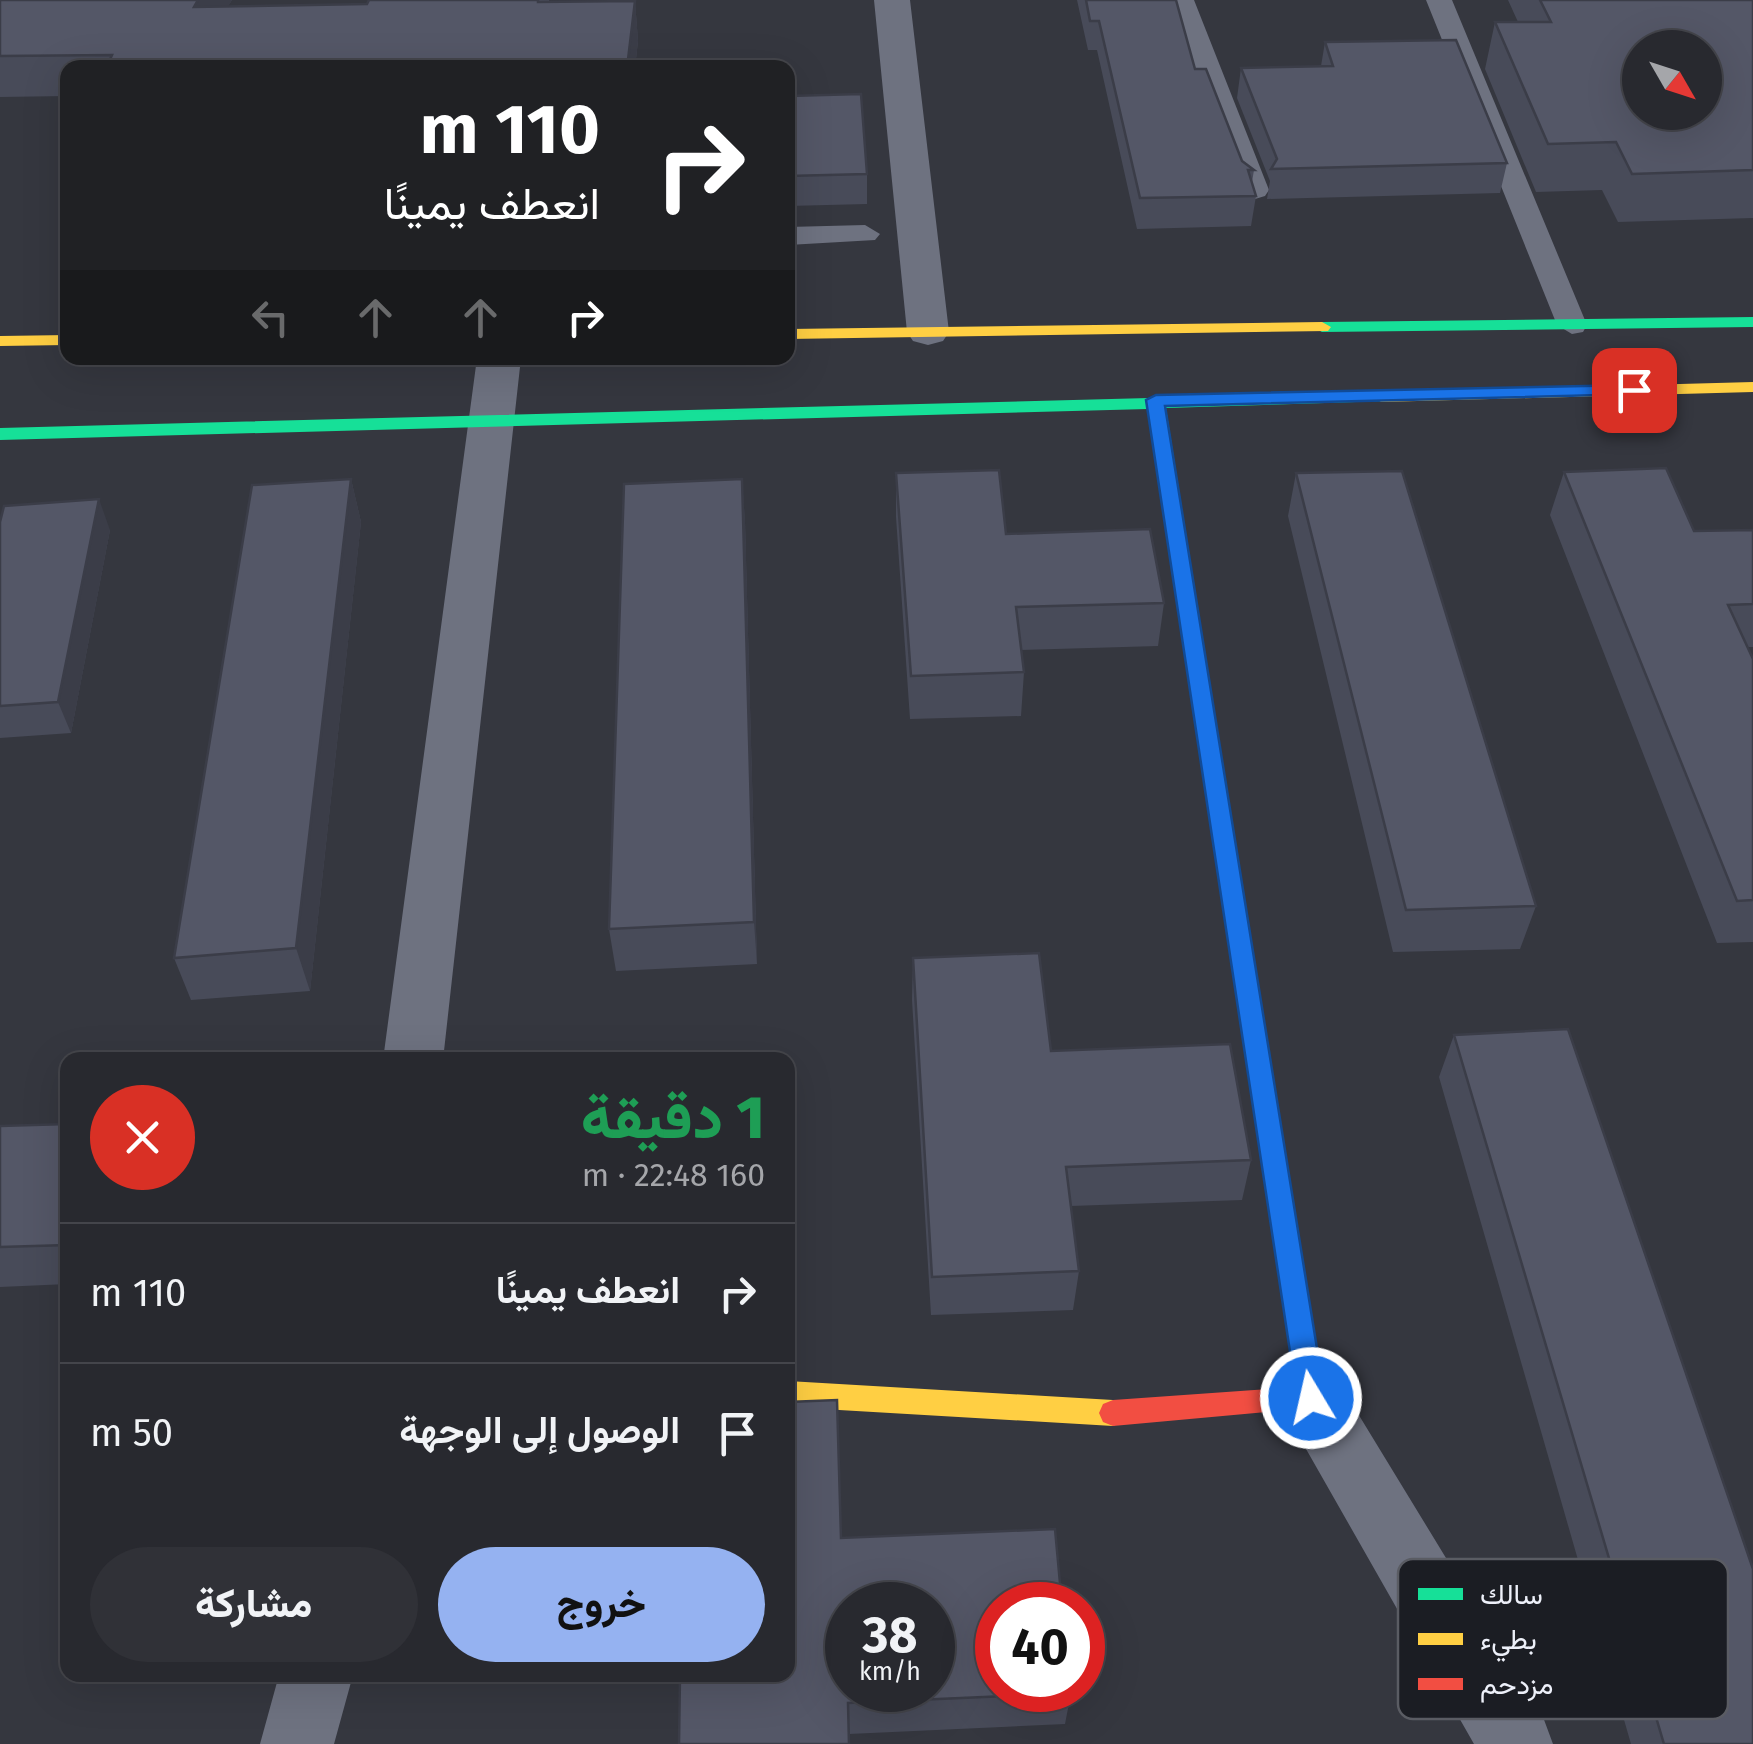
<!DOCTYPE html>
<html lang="ar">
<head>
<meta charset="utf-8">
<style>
  body { margin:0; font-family:"Fira Sans",Vazirmatn,sans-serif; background:#303137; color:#f1f3f6; direction:rtl; height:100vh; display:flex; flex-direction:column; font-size:38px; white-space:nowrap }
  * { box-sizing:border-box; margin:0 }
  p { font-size:32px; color:#a5a6aa }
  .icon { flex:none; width:55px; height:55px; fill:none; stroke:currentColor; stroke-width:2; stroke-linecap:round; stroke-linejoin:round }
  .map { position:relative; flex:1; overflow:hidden; direction:ltr }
  .details { position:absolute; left:60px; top:1052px; width:735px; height:630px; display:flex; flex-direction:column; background:#28292f; border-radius:20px; box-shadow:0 10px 40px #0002,0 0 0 2px #44454b; direction:rtl }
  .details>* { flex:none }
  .guide { position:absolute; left:60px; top:60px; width:735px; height:305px; border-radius:20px; box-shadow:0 10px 40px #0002,0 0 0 2px #44454b; direction:rtl; background:#202124; color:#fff; overflow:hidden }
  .needle { width:65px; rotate:129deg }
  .fabs { position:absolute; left:1622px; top:30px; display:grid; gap:20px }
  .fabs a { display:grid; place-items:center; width:100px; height:100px; border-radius:50%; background:#28292f; box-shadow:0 10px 40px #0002,0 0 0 2px #44454b; font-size:50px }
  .speed { position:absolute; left:825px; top:1582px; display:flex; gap:20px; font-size:50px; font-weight:700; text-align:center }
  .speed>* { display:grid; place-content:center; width:130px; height:130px; border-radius:50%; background:#28292f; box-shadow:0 10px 40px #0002,0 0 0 2px #44454b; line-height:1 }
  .speed small { font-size:25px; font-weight:400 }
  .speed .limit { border:15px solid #d22; background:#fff; color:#111 }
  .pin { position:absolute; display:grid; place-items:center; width:85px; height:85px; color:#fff; margin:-42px; border-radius:20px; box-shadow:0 5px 15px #0006 }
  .me { position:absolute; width:110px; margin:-55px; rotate:351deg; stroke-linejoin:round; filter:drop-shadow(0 0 8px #0008) }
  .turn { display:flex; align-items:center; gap:35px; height:210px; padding:0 30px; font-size:45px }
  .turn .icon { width:130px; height:130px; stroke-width:2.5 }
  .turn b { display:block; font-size:70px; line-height:85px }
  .lanes { display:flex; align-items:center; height:95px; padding:0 30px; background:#0003; justify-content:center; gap:50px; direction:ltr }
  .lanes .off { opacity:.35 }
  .round { display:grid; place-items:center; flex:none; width:105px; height:105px; border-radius:52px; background:#303137 }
  .headline { display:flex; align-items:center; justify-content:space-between; height:170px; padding:0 30px }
  h1 { font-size:60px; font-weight:800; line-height:75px; color:#1e9e55 }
  .button { display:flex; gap:20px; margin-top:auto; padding:20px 30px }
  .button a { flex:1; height:115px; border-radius:60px; background:#95b2f1; color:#111; font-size:40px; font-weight:800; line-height:115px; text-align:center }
  .button a+a { background:#303137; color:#f1f3f6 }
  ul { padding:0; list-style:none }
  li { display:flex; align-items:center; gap:30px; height:140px; padding:0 30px; border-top:2px solid #44454b }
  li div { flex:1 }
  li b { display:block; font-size:38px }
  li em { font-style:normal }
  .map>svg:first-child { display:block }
</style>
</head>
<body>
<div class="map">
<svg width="1753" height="1744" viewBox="0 0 1753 1744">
  <rect width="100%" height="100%" fill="#35373f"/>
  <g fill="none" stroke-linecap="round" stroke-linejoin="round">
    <path fill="#6e7280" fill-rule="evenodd" d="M 1168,0 L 1194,0 L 1269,190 L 1265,196 L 1255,199 L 1241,190 Z
      M 1426,0 L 1452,0 L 1587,325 L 1583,332 L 1572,334 L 1557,325 Z
      M 865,225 L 880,234 L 875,240 L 788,245 L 788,227 Z"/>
    <path fill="#6e7280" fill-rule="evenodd" d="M 874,0 L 910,0 L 949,332 L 943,341 L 928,345 L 913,341 L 907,332 Z
      M 477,358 L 521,358 L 443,1060 L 383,1060 Z
      M 1311,1367 L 1335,1376 L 1543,1717 L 1553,1744 L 1474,1744 L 1277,1398 L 1287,1376 Z
      M 279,1675 L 353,1675 L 334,1744 L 260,1744 Z"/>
    <path fill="#16e098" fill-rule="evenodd" d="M 1753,317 L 1753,327 L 1322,332 L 1313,327 L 1322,322 Z
      M 1381,392 L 1390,397 L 1387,401 L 1166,408 L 1201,628 L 1191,635 L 1181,628 L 1148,409 L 0,440 L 0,428 L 1149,398 L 1156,395 L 1163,397 Z"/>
    <path fill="#ffcf43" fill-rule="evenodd" d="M 1322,322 L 1331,327 L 1328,331 L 788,339 L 788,329 Z
      M 68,335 L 68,345 L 0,346 L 0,336 Z
      M 1753,382 L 1753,392 L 1381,402 L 1372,397 L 1381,392 Z
      M 1191,621 L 1201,628 L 1286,1154 L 1282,1161 L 1273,1165 L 1264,1161 L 1260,1154 L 1181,628 Z
      M 788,1381 L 1113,1400 L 1123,1404 L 1127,1413 L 1123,1422 L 1113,1426 L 788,1407 Z"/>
    <path fill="#f24e42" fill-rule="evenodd" d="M 1273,1143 L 1282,1147 L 1286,1154 L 1325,1398 L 1321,1407 L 1113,1426 L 1103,1422 L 1099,1413 L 1103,1404 L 1113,1400 L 1296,1387 L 1260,1154 L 1264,1147 Z"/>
  </g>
  <path fill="#484b59" d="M 0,0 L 232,0 L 228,6 L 367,4 L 369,0 L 549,0 L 549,2 L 635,1 L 638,41 L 635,68 L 68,68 L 68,96 L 0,97 Z
    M 1077,0 L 1176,0 L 1195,69 L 1242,161 L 1254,170 L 1252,182 L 1256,196 L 1251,226 L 1137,229 L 1097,50 L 1088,50 Z
    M 1508,0 L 1753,0 L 1753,218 L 1618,222 L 1602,190 L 1536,192 L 1485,69 L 1495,22 L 1518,22 Z
    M 1325,42 L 1507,163 L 1500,193 L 1267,199 L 1270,181 L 1237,98 L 1241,68 L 1321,66 Z
    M 788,96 L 867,174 L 867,204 L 788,206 Z
    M 1564,472 L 1694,531 L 1753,530 L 1753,647 L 1748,647 L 1753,659 L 1753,942 L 1717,943 L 1550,515 Z
    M 896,473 L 1006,534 L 1164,603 L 1158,646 L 1021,650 L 1024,672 L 1021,716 L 910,719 L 896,517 Z
    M 1296,473 L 1536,906 L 1520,949 L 1393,952 L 1288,516 Z
    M 351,479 L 361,522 L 310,991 L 191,1000 L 174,958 Z
    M 742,479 L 745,522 L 757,964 L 616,971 L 609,929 Z
    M 0,522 L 110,530 L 71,733 L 0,738 Z
    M 913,958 L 1051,1051 L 1251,1160 L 1242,1200 L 1071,1206 L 1079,1271 L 1073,1310 L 931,1315 L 912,1000 Z
    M 1454,1035 L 1753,1744 L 1631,1744 L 1439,1077 Z
    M 68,1124 L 68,1284 L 0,1287 L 0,1126 Z
    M 841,1538 L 1071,1693 L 1065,1724 L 849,1734 Z"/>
  <path fill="#3b3d48" d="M 198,0 L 232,0 L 204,47 L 194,7 Z
    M 635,1 L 638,41 L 635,68 L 627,68 Z
    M 351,479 L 361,522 L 310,991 L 296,948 Z
    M 742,479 L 745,522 L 757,964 L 754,922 Z
    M 99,499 L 110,530 L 71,733 L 58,702 Z"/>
  <path fill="#545767" stroke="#3b3d48" stroke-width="2.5" fill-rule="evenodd" d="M 0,0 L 198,0 L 194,7 L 367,4 L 369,0 L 538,0 L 538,2 L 635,1 L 627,68 L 106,68 L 112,55 L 0,56 Z
    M 1086,0 L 1176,0 L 1195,69 L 1206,69 L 1242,161 L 1254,170 L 1248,170 L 1256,196 L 1140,198 L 1099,21 L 1090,21 Z
    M 1540,0 L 1753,0 L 1753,170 L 1632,174 L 1616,142 L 1548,144 L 1495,22 L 1551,22 ZM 1640,48 L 1705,48 L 1705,112 L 1640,112 Z
    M 1456,40 L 1507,163 L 1271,169 L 1277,159 L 1241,68 L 1333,66 L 1325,42 Z
    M 861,94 L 867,174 L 788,176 L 788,96 Z
    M 1666,468 L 1694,531 L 1753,530 L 1753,604 L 1728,605 L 1753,659 L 1753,900 L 1737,901 L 1564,472 Z
    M 999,470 L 1006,534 L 1150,529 L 1164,603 L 1016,607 L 1024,672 L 911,676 L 896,473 Z
    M 1402,471 L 1536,906 L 1406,910 L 1296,473 Z
    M 351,479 L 296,948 L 174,958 L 252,485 Z
    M 742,479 L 754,922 L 609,929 L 624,484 Z
    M 99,499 L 58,702 L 0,706 L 0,522 L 4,506 Z
    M 1039,953 L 1051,1051 L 1230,1044 L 1251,1160 L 1066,1167 L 1079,1271 L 932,1277 L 913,958 Z
    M 1568,1029 L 1753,1569 L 1753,1744 L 1664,1744 L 1454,1035 Z
    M 68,1124 L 68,1245 L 0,1247 L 0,1126 Z
    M 837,1400 L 841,1538 L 1055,1529 L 1062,1605 L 998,1605 L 998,1690 L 1071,1690 L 1071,1693 L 848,1703 L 849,1744 L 679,1744 L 680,1675 L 788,1675 L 788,1402 ZM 848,1605 L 932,1605 L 932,1690 L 848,1690 Z"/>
  <path fill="#1a73e8" stroke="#114b97" stroke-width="2.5" d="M 1634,385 L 1643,390 L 1640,394 L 1165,406 L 1325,1398 L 1321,1407 L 1311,1411 L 1301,1407 L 1297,1398 L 1146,400 L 1156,395 Z"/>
  <rect x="1398" y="1559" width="330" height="160" rx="15" fill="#1b1d23" stroke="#5a5c63" stroke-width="2.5"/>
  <rect x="1418" y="1588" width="45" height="12" fill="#16e098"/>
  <rect x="1418" y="1633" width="45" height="12" fill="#ffcf43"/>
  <rect x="1418" y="1678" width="45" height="12" fill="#f24e42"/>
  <g font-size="28" fill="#edf0f9">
    <text x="1480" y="1604">سالك</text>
    <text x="1480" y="1649">بطيء</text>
    <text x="1480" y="1694">مزدحم</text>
  </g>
</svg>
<div class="fabs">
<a><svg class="needle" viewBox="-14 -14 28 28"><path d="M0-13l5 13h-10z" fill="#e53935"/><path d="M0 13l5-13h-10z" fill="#a5a6aa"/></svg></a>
</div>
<div class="speed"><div>38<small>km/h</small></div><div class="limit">40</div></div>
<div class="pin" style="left:1634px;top:390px;background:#d93025"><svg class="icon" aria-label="arrive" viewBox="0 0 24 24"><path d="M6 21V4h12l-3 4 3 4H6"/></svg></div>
<svg class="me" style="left:1311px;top:1398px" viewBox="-20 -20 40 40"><circle r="17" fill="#1a73e8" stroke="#fff" stroke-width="3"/><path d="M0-11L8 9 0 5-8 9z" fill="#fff"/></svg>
<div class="guide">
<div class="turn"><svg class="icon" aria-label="right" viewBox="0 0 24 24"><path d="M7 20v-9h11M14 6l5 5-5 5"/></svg><div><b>110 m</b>انعطف يمينًا</div></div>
<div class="lanes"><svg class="icon off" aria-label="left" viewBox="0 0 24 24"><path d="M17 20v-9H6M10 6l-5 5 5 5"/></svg><svg class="icon off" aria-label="ahead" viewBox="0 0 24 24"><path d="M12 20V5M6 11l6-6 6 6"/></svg><svg class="icon off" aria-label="ahead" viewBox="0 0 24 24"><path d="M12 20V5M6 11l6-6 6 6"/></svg><svg class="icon" aria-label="right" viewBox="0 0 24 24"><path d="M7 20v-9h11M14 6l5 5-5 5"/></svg></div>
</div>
<section class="details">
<div class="headline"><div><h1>1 دقيقة</h1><p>160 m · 22:48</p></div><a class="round" style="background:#d93025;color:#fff"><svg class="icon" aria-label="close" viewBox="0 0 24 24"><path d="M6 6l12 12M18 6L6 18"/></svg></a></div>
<ul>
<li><svg class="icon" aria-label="right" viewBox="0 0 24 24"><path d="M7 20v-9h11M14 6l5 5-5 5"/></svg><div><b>انعطف يمينًا</b></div><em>110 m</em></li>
<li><svg class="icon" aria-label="arrive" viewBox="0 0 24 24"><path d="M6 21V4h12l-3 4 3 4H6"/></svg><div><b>الوصول إلى الوجهة</b></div><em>50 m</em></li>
</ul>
<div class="button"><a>خروج</a><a>مشاركة</a></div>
</section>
</div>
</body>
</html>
